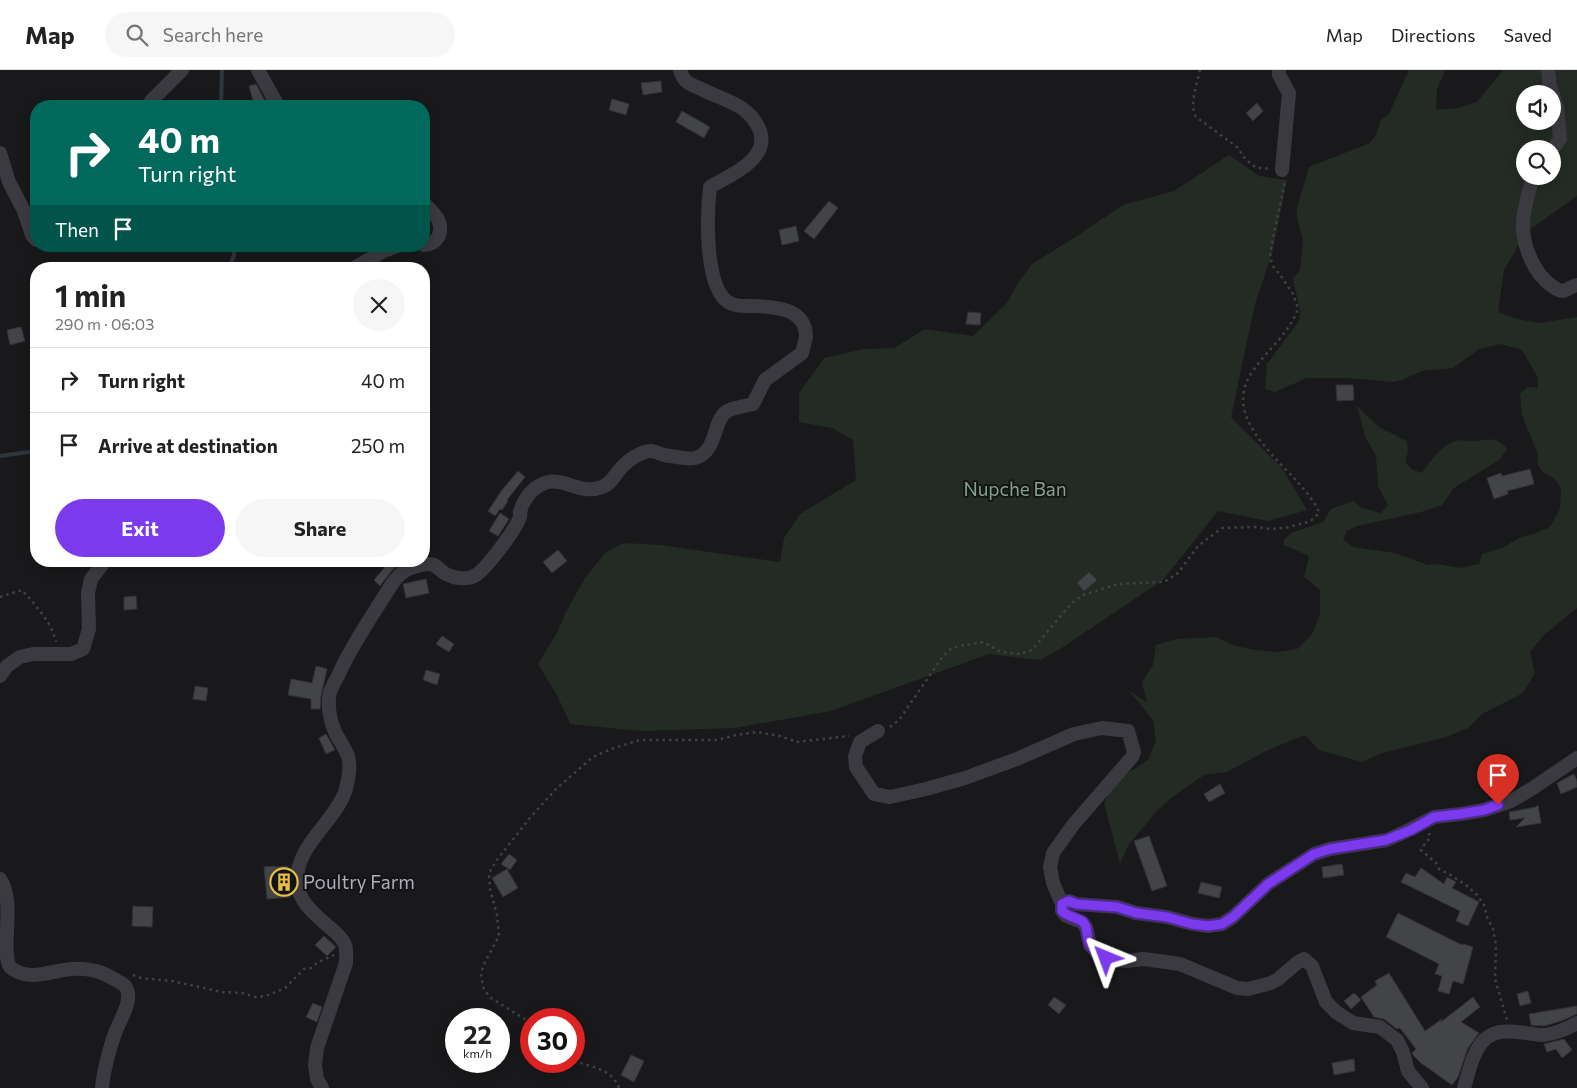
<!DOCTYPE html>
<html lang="en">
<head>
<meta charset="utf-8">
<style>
  body { margin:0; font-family:Commissioner,sans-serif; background:#f6f6f6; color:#222; height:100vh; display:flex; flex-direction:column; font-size:19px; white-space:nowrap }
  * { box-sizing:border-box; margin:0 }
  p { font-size:16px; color:#767676 }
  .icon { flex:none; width:28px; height:28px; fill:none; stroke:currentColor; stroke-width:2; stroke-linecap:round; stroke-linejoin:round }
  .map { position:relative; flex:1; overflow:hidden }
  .drawer { position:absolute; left:30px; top:192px; width:400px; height:305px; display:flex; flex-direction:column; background:#fff; border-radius:20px; box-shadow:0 2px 12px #0003 }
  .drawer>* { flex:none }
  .guide { position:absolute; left:30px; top:30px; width:400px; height:152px; border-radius:20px; box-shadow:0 2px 12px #0003; background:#00695c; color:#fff; overflow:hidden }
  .fabs { position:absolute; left:1516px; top:15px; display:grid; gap:10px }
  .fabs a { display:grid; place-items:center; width:45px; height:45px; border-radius:50%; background:#fff; box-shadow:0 2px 12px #0003; font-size:25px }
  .speed { position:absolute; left:445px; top:938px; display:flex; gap:10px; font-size:25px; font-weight:700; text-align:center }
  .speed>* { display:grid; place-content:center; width:65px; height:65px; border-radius:50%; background:#fff; box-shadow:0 2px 12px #0003; line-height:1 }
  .speed small { font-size:12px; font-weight:400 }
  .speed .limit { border:8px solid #d22; background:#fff; color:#111 }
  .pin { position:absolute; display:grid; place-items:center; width:42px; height:42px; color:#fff; margin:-51px -21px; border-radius:50% 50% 50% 0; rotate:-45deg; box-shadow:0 0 5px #0007 }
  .pin .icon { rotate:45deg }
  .me { position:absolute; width:55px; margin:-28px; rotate:316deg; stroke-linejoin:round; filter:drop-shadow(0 0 4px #0008) }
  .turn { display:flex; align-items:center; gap:18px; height:105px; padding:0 25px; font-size:22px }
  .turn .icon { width:65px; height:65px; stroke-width:2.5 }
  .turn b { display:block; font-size:35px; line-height:42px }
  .then { display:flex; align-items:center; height:48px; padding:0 25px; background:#0003; gap:10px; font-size:19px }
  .round { display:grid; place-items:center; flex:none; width:52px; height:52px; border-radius:26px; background:#f6f6f6 }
  .head { display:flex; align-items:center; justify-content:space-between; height:85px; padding:0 25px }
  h1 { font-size:30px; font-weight:700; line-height:38px }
  .action { display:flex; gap:10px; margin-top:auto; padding:10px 25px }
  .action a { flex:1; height:58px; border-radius:30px; background:#7c3aed; color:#fff; font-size:20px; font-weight:700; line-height:58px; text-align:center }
  .action a+a { background:#f6f6f6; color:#222 }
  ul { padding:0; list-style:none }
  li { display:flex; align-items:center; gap:15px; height:65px; padding:0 25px; border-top:1px solid #e0e0e0 }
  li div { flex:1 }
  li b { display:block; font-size:19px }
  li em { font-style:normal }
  header { display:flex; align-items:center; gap:30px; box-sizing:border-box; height:70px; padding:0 25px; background:#fff; border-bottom:1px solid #e0e0e0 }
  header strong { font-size:24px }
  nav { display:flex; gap:28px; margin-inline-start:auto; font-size:18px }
  .search { width:350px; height:45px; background:#f6f6f6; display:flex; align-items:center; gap:12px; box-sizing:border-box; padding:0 18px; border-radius:28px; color:#767676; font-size:19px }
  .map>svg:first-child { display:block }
</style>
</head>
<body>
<header>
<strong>Map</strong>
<div class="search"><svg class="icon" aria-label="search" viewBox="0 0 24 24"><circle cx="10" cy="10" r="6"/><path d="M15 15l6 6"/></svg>Search here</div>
<nav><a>Map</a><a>Directions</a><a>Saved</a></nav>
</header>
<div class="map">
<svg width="1577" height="1018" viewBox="0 0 1577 1018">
  <rect width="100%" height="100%" fill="#19191b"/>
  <path fill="#232b24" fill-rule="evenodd" d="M 1409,0 L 1445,0 L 1437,20 L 1436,40 L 1458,38 L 1477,32 L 1503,0 L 1577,0 L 1577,126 L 1526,162 L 1504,200 L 1498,242 L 1517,249 L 1540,253 L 1577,247 L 1577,538 L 1544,565 L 1530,582 L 1535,603 L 1523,623 L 1482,644 L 1468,658 L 1446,667 L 1382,683 L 1362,692 L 1319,680 L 1305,665 L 1266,681 L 1227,702 L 1204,705 L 1171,728 L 1155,743 L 1128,776 L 1120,794 L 1104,733 L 1114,712 L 1148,690 L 1156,671 L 1153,650 L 1129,621 L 1147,632 L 1142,612 L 1153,595 L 1156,575 L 1176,569 L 1216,567 L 1235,576 L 1256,580 L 1277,582 L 1297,579 L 1312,564 L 1320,545 L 1320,520 L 1304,507 L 1309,486 L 1284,475 L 1284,470 L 1291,463 L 1323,452 L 1331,439 L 1353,431 L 1362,438 L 1381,443 L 1388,435 L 1378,416 L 1376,386 L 1365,366 L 1357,336 L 1379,357 L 1407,371 L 1408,382 L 1405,392 L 1413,400 L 1422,403 C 1431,391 1443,372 1460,370 C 1465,370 1470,372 1476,371 C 1490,369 1497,367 1507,379 L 1499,390 L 1454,418 L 1442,435 L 1421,442 L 1357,456 L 1347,461 L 1343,470 L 1353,477 L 1395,483 L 1428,495 L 1438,494 L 1460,498 L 1479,494 L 1482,484 L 1502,478 L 1521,467 L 1531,465 L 1550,457 L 1560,439 L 1561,418 L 1555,409 L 1544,403 L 1538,395 L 1538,384 L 1522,345 L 1520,324 L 1528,317 L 1538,318 L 1538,308 L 1522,280 L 1501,274 L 1479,279 L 1453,298 L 1422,301 L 1402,310 L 1392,312 L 1349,308 L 1307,308 L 1275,322 L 1265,319 L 1267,294 L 1299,251 L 1300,240 L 1293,209 L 1300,200 L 1303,170 L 1297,148 L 1297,138 L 1309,97 L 1370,73 L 1376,65 L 1381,50 L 1389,44 ZM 1525,24 L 1552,24 L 1552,51 L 1525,51 ZM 1525,79 L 1552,79 L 1552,106 L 1525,106 Z
    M 1229,85 L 1259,106 L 1287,110 L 1272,184 L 1255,234 L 1231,347 L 1282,398 L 1307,440 L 1268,451 L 1218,441 L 1163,510 L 1060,579 L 1040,590 L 989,584 L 831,641 L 735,658 L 641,661 L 570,654 L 558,627 L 538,594 L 558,561 L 567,540 L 585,508 L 606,482 L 624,473 L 660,475 L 780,492 L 784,468 L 800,444 L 856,410 L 853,370 L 832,358 L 799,352 L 799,323 L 824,288 L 863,279 L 894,278 L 925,259 L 973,266 L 1007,233 L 1018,213 L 1032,194 L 1080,164 L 1123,135 L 1174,121 Z"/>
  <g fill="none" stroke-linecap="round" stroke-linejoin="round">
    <path stroke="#2f363e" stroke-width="4" d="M 221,36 L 222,0
      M 229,199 L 234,185 L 234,176
      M 0,386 L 36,381"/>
  </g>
  <path fill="#434448" stroke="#333337" d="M 661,11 L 662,22 L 643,25 L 641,13 Z
    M 256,14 L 265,31 L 254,34 L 249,16 Z
    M 612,29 L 629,34 L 626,45 L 609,40 Z
    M 1257,33 L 1263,41 L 1253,51 L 1246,43 Z
    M 682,41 L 710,57 L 704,68 L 676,52 Z
    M 829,131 L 838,138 L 814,169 L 804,161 Z
    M 796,156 L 799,171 L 782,175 L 779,160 Z
    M 968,242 L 981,243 L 980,255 L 966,254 Z
    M 21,257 L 25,271 L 10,275 L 7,260 Z
    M 1336,315 L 1353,315 L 1354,330 L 1337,331 Z
    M 1530,399 L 1534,414 L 1507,421 L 1508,424 L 1494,429 L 1487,408 L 1501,403 L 1502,406 Z
    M 518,401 L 525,407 L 507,430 L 508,431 L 502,440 L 500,439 L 495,446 L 488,441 L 502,420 Z
    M 500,443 L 509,449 L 498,466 L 489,461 Z
    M 558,480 L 567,491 L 552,503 L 543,492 Z
    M 390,491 L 405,491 L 393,499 L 380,516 L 374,510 Z
    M 1089,502 L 1097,510 L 1084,521 L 1077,513 Z
    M 426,509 L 429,523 L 406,528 L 403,514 Z
    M 136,526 L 137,539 L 124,540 L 124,527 Z
    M 442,566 L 454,574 L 449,582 L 436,574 Z
    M 316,596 L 327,599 L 321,626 L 320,639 L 311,639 L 311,629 L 288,625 L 291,609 L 312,613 Z
    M 426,600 L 440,604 L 437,615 L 423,610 Z
    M 195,616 L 208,618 L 206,631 L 193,629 Z
    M 326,664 L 335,680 L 326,684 L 319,668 Z
    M 1574,704 L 1577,711 L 1577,717 L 1561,724 L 1557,713 Z
    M 1220,714 L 1225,723 L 1209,732 L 1204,724 Z
    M 1538,735 L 1541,753 L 1516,757 L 1525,748 L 1510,750 L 1509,742 L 1536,737 Z
    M 1149,766 L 1167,816 L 1152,821 L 1134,771 Z
    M 509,784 L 517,790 L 510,800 L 501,794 Z
    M 1342,794 L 1344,805 L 1323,808 L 1322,797 Z
    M 275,796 L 275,797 L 287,796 L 290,827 L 267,829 L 264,797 Z
    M 1421,798 L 1444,814 L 1447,807 L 1456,812 L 1452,818 L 1479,832 L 1468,856 L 1456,851 L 1460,841 L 1401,812 L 1406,803 L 1415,807 Z
    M 507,799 L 518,818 L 503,827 L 492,808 Z
    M 1201,812 L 1222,817 L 1219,828 L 1198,823 Z
    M 133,836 L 153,837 L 152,857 L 132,856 Z
    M 1398,843 L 1462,875 L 1463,874 L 1473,877 L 1463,914 L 1453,911 L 1449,924 L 1438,921 L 1442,906 L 1435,904 L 1439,894 L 1386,867 Z
    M 324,866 L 336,877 L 327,886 L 315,875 Z
    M 1389,903 L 1425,961 L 1442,949 L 1441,952 L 1473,927 L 1480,937 L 1461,952 L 1479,963 L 1468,978 L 1458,1007 L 1452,1015 L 1421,993 L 1413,985 L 1412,983 L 1416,979 L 1400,958 L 1397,959 L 1384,949 L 1374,947 L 1361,927 L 1377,915 L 1375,911 Z
    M 1528,921 L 1531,933 L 1520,936 L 1517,924 Z
    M 1354,923 L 1361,930 L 1351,939 L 1344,931 Z
    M 1054,927 L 1066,935 L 1059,944 L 1048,935 Z
    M 313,933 L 322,937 L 317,952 L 306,947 Z
    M 1577,936 L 1577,944 L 1561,951 L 1544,956 L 1531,955 L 1529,944 Z
    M 1564,969 L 1572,980 L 1562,988 L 1556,979 L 1547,982 L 1544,974 Z
    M 631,985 L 644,991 L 634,1012 L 621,1005 Z
    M 1354,989 L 1355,1001 L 1334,1005 L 1332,993 Z"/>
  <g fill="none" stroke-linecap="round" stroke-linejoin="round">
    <path stroke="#404146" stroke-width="2.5" stroke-dasharray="2.5 4" stroke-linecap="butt" d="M 1200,0 C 1197,15 1189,34 1196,47 L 1237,77 L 1246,90 L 1254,96 L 1263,99 L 1269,98
      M 0,527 L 22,520 C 36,536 51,551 56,572
      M 890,657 L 899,650 L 943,586 L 951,579 L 960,576 L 983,572 L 1001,582 L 1020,584 L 1032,580 L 1070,535 L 1083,525 L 1118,514 L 1164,512 L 1178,503 L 1198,476 L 1222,458 L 1258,457 L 1269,459 L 1285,458 L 1308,452 L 1315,448 L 1319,442 C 1301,401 1221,359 1249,307 C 1262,284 1291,263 1298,238 L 1293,224 L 1281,206 L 1272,195 L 1270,183 L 1285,111
      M 1429,763 L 1430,768 L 1426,772 L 1421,780 L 1436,793 L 1439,799 L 1449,804 L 1466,815 L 1477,825 L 1484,835 L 1487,847 L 1493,859 L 1496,875 L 1495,909 L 1507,950
      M 133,905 L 141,908 L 172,911 L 222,922 L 242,923 L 256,927 L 266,926 L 285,918 L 304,899 L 311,898 L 317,893 L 334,885
      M 531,953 L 491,928 L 484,920 L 481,906 L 483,896 L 499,866 L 497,845 L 490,819 L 489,803 L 496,791 L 529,749 L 556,719 L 593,687 L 611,679 L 640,670 L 717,670 L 736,665 L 757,662 L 780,666 L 797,672 L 849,666
      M 574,991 C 592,997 612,999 619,1018"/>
    <path stroke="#3a3a40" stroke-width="14" d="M 258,0 L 278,36
      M 1279,0 L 1279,5 L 1289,23 L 1282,100
      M 1548,0 L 1550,16 L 1557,37 L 1559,58 L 1560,69 L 1552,80
      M 148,36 L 151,31 L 182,0
      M 0,83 L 9,112 L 24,141 L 32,165 L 36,170
      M 1533,106 C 1529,121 1524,137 1523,152 C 1522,174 1533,203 1552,216 C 1555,218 1559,221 1563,221 C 1567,220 1572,216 1577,215
      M 424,133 C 429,139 437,145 439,152 C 443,164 436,175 424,175
      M 352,199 L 384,181 L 397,176
      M 0,606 L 7,596 L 20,587 L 33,584 L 71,584 L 83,579 L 89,559 L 88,523 L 91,509 L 105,491
      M 878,661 L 860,672 L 855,686 L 856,697 L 874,724 L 890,727 L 926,719 L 965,708 L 1017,689 L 1074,664 L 1102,658 L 1128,661 L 1134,682 L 1132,687 L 1073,755 L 1053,783 L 1050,797 L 1053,813 L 1062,834
      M 0,809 C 16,830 0,881 10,897 C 28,913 52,900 72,899 C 86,898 101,901 112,908 C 116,910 122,913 125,916 C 135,929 119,951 115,963 C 110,977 103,1003 102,1018
      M 322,1018 L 317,1009 L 315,995 L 317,978 L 346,893 C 346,887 347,880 345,875 C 343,869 338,865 334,861 C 319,848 298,833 297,812 C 296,775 333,754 345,722 C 348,712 351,697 348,686 C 345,678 339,670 335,662 C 330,651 327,635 330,622 C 332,617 335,611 338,606 C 350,578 367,554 383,528 C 389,520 393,509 402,503 C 408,498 419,495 427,494 C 436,493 439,500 446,504 C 455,509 468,510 476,505 C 487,498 516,459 520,447 C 522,440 518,446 521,439 C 522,434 527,427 530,423 C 557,395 575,428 602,417 C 611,414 615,405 621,398 C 627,391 641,381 651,381 C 655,381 660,384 664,385 C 673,386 687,390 695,388 C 718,382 712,351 727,341 C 734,337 746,336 753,334 L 765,310 L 802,283 C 803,278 805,272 806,267 C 806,238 776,237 754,236 C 744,236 736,237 728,232 C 704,216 707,142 710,117 C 728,106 770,90 760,61 C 749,33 722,30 699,18 C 695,16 688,14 685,10 C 683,8 681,3 680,0
      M 1422,1018 L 1408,1001 L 1403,982 L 1397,970 L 1380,957 L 1353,953 L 1336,942 L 1326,932 L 1312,896 L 1304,889 L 1298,892 L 1278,909 L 1271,913 L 1248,919 L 1237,918 L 1180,894 L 1144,889 L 1126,891 L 1106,888 L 1097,883 L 1090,875 L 1086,857 L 1082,852 L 1066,846 L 1062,841 L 1062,834 L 1069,831 L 1076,834 L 1117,837 L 1136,843 L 1167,847 L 1193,854 L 1208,856 L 1222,854 L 1233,847 L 1268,814 L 1314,784 L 1330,779 L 1387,770 L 1411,759 L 1434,747 L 1461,744 L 1484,740 L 1511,731 L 1533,718 L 1577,688
      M 1464,1018 C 1468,1005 1471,989 1478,978 C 1493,953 1518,963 1541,965 C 1552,965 1567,959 1577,953"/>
  </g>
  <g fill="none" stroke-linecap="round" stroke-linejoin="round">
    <g stroke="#51269a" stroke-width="12">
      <path id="route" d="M 1106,888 C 1100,885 1094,881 1090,875 C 1086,868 1089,858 1083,852 C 1076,847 1068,847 1062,841 L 1062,834 L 1069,831 L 1076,834 L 1117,837 L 1136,843 L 1167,847 L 1192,854 L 1208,856 L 1222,854 L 1233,847 L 1268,814 L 1314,784 L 1330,779 L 1386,770 L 1411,760 L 1434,747 L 1460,744 L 1484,740 L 1498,735"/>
    </g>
    <use href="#route" stroke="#7c3aed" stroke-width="9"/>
  </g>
  <defs>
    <g id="building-ring" transform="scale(1.4375)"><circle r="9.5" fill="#141416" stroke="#e8be43" stroke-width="1.5"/><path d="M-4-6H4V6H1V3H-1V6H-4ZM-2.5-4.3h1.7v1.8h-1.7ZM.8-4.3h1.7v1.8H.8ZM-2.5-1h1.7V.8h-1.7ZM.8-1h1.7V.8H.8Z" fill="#e8be43"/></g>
  </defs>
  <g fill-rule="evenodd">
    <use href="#building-ring" x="284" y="812"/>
  </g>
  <g text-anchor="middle" stroke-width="4" stroke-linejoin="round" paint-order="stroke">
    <g font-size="19" fill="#84a389" stroke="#141416">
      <text x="1015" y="426">Nupche Ban</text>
    </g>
    <g font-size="19" fill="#acafba" stroke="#141416" text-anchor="start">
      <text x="303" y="819">Poultry Farm</text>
    </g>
  </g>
</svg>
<div class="fabs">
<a><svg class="icon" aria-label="sound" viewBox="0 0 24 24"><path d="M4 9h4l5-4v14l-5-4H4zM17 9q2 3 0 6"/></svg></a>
<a><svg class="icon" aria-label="search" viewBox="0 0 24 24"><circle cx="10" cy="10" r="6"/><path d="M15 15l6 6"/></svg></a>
</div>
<div class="speed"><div>22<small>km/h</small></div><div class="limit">30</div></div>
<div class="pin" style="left:1498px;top:735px;background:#d93025"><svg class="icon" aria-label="arrive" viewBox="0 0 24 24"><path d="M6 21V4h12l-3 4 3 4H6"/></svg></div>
<svg class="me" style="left:1106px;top:888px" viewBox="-20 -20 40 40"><path d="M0-17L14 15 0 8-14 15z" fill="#7c3aed" stroke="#fff" stroke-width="4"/></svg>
<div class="guide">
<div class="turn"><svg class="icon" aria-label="right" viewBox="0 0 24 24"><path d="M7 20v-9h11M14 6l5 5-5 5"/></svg><div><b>40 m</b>Turn right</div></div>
<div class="then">Then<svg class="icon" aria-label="arrive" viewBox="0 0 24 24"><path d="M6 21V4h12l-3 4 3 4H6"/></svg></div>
</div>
<section class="drawer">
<div class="head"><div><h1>1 min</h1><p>290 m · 06:03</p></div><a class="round"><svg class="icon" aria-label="close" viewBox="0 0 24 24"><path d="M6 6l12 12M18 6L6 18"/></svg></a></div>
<ul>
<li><svg class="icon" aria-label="right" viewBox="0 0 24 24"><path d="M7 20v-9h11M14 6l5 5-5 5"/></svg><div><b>Turn right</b></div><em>40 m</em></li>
<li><svg class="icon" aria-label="arrive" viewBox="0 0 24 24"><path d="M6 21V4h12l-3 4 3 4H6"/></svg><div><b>Arrive at destination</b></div><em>250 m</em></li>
</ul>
<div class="action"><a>Exit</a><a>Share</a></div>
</section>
</div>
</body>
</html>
